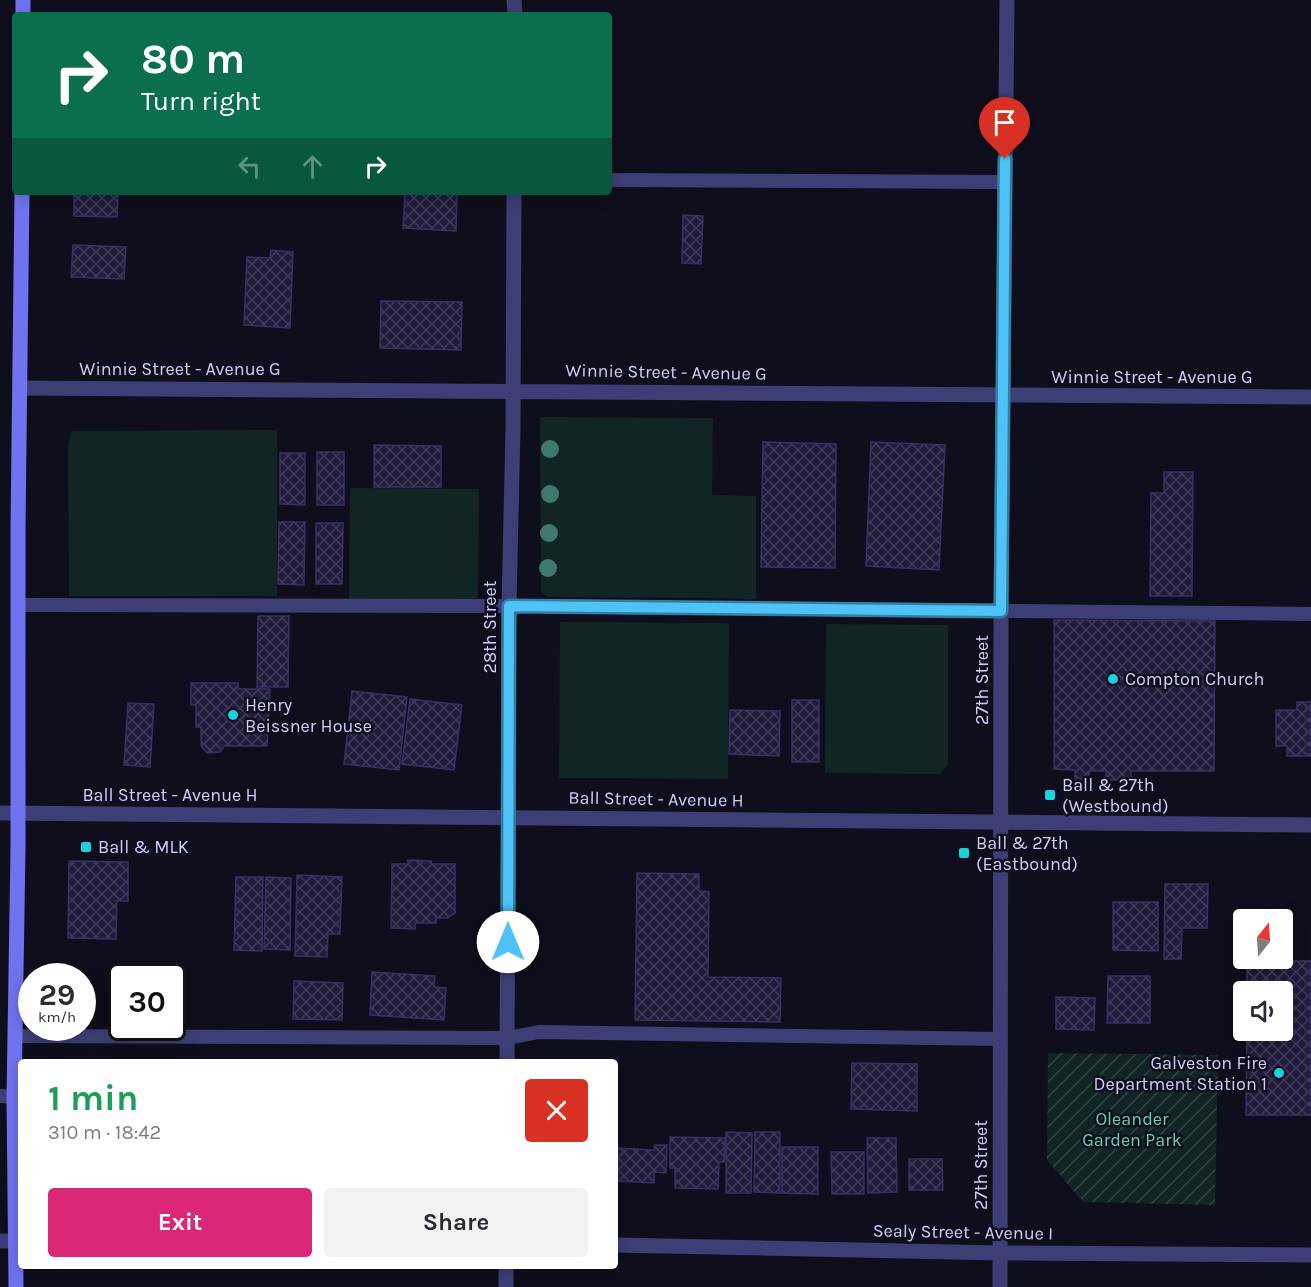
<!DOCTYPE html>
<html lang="en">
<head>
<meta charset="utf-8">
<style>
  body { margin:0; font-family:Karla,sans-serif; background:#f2f2f3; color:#2b2b33; height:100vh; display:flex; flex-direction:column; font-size:22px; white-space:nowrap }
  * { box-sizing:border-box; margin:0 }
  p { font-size:20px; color:#7c7c81 }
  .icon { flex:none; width:33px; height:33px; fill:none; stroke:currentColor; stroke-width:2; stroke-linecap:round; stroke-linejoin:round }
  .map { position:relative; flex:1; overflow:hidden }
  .panel { position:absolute; left:18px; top:1059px; width:600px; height:210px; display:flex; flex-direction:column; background:#fff; border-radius:6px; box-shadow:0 3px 15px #0003 }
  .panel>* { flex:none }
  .banner { position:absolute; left:12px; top:12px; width:600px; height:183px; border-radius:6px; box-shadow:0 3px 15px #0003; background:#0b6e4f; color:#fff; overflow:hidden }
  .needle { width:39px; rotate:17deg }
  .fabs { position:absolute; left:1233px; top:909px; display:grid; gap:12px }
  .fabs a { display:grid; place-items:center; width:60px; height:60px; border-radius:6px; background:#fff; box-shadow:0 3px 15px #0003; font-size:30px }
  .speed { position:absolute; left:18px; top:963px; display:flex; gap:12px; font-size:30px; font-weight:700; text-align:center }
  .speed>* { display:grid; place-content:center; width:78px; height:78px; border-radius:50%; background:#fff; box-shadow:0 3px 15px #0003; line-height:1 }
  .speed small { font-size:15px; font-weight:400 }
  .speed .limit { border:3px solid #111; border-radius:9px; background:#fff; color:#111 }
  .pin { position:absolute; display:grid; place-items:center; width:51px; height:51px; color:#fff; margin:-62px -26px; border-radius:50% 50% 50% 0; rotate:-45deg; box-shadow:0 0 6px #0007 }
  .pin .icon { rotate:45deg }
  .me { position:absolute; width:66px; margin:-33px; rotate:0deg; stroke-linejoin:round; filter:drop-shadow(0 0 4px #0008) }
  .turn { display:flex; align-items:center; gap:21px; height:126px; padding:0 30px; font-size:27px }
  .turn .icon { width:78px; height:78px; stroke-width:2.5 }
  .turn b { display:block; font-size:42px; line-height:51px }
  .lanes { display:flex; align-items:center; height:57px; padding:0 30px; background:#0003; justify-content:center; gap:30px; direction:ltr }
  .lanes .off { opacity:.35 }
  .round { display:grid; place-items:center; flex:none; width:63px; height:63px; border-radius:6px; background:#f2f2f3 }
  .summary { display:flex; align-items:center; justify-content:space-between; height:102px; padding:0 30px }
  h1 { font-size:36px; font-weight:700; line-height:45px; color:#1e9e55 }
  .action { display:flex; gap:12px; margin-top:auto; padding:12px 30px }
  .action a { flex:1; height:69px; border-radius:6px; background:#db2777; color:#fff; font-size:24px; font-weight:700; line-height:69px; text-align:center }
  .action a+a { background:#f2f2f3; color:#2b2b33 }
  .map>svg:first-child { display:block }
</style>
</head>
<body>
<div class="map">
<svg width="1311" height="1287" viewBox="0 0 1311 1287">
  <defs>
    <pattern id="garden-furrows" width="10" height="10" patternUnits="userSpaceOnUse" patternTransform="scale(1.5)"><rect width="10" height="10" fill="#112624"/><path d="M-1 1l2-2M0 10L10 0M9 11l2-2" fill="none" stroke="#334445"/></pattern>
    <pattern id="building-cross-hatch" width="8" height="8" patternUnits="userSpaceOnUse" patternTransform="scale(1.5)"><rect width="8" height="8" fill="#211c3b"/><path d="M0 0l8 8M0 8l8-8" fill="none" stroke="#403c58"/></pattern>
  </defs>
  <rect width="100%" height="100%" fill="#0f0e1c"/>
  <path fill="#112624" d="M 540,417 L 713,418 L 712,495 L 756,496 L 756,599 C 686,597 617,598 547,597 L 541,592 Z
    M 277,430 L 277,596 L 69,596 L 68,443 L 72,431 Z
    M 350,488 L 479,489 L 478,601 L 349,600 Z
    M 560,622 L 729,623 L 728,779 L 559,778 Z
    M 826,624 L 948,625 L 948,765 L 940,774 L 825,773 Z"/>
  <path fill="url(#garden-furrows)" d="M 1048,1053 L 1218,1055 L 1215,1205 L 1083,1202 L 1047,1160 Z"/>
  <path fill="url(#building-cross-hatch)" stroke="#383065" stroke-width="1.5" d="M 74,192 L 118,192 L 117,217 L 74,216 Z
    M 405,192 L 457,194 L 456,231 L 403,228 Z
    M 683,215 L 703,216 L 701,264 L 682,263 Z
    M 73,245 L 126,247 L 124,279 L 71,277 Z
    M 271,250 L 293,252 L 290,328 L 244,325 L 247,257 L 270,258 Z
    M 381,301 L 462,302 L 461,350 L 380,348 Z
    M 763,442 L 836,444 L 835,568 L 761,567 Z
    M 871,442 L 945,445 L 939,570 L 866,566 Z
    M 374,445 L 441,446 L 441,487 L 374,487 Z
    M 317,452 L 344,452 L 344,505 L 317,505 Z
    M 280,453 L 305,453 L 305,505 L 280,504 Z
    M 1164,472 L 1193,472 L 1192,596 L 1150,596 L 1151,493 L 1164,493 Z
    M 279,522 L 305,522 L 304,585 L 278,584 Z
    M 316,523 L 343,523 L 342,584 L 316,584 Z
    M 258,616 L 289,616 L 288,687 L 257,687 Z
    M 1054,620 L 1215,621 L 1214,771 L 1131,771 L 1131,780 L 1106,780 L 1106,771 L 1089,771 L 1089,779 L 1075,779 L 1075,770 L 1054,769 Z
    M 191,683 L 238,683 L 238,689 L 270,689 L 267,746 L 224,746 L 220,752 L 207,753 L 201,746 L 201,727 L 196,727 L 196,705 L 191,705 Z
    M 352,691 L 407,697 L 399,770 L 344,764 Z
    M 410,699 L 462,705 L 454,770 L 402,764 Z
    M 792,700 L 819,700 L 819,762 L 792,762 Z
    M 1297,702 L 1311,702 L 1311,756 L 1287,756 L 1287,746 L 1276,746 L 1276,710 L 1297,710 Z
    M 128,703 L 154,704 L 150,767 L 124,765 Z
    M 730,710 L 780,711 L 779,756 L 729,754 Z
    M 408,860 L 431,861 L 431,864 L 455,864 L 455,913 L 447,918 L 436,918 L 436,923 L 415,923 L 415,929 L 391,928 L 392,864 L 408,864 Z
    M 69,861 L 128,862 L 128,901 L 117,901 L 116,939 L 68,938 Z
    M 637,873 L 699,874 L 699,891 L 709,892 L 708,977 L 781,978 L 780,1022 L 635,1020 Z
    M 297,875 L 342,877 L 340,934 L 328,934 L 327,957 L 295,956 Z
    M 236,877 L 263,877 L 262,951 L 234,950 Z
    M 266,877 L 291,878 L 290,950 L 264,949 Z
    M 1165,884 L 1208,884 L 1207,928 L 1182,928 L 1181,959 L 1164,959 Z
    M 1113,902 L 1158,902 L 1158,951 L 1113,950 Z
    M 1247,961 L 1311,961 L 1311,1115 L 1246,1115 L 1247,1030 L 1282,1030 L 1282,992 L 1247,992 Z
    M 372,972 L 435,976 L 434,987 L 446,988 L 444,1020 L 370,1015 Z
    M 1108,976 L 1150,976 L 1150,1023 L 1107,1023 Z
    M 294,981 L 343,983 L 342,1020 L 293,1019 Z
    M 1056,997 L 1095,998 L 1094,1030 L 1056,1029 Z
    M 852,1063 L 917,1064 L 917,1111 L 851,1109 Z
    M 726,1132 L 752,1133 L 751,1193 L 726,1193 Z
    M 755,1132 L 780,1132 L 780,1193 L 754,1192 Z
    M 670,1137 L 725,1138 L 724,1162 L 719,1162 L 718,1189 L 675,1188 L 675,1168 L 670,1168 Z
    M 867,1138 L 896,1138 L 897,1192 L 868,1193 Z
    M 655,1145 L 667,1145 L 666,1173 L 654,1172 L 654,1183 L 617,1181 L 618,1148 L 654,1150 Z
    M 782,1147 L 818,1147 L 818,1194 L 782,1193 Z
    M 831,1152 L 864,1152 L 864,1194 L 832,1194 Z
    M 909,1159 L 942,1159 L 943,1190 L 909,1190 Z"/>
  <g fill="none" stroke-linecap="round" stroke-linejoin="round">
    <path stroke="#3e3e76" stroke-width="14" d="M 609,180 L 1005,182
      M 19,605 L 509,606 L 1311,614
      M 15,1036 L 508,1038 L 539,1032 L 1001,1039
      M 0,1096 L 14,1097"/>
    <path stroke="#3e3e76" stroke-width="15" d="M 514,0 L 515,15
      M 21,388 C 451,389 881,396 1311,397
      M 507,1062 L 509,606 L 513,428 L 514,192
      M 0,1241 L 21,1241
      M 615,1245 L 1000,1253 L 1311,1255
      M 506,1287 L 506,1266
      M 1000,1287 L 1001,611 L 1007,0"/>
    <path stroke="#3e3e76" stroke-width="15" d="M 0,813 L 1311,825"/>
    <path stroke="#7073ef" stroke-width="15" d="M 23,15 L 23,0
      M 16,1287 L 14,1097 L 18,850 L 18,528 L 22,192"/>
  </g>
  <g fill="#3d796d">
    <circle cx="550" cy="449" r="9"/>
    <circle cx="550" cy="494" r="9"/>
    <circle cx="549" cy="533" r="9"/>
    <circle cx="548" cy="568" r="9"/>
  </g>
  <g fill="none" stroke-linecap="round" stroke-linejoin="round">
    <g stroke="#337fa1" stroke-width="15">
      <path id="route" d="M 508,942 L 509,606 L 1001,611 L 1005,159"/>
    </g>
    <use href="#route" stroke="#4fc3f7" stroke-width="10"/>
  </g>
  <g fill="#18d2dc" stroke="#0f0e1c" stroke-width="2">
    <circle cx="1113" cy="679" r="6"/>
    <circle cx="233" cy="715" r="6"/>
    <rect x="1044" y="789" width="12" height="12" rx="3"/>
    <rect x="80" y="841" width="12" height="12" rx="3"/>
    <rect x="958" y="847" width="12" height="12" rx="3"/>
    <circle cx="1279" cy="1073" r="6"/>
  </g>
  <g text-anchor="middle" stroke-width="5" stroke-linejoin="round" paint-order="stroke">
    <g font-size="18" fill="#d1cefa" stroke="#0f0e1c">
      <text x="180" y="375">Winnie Street - Avenue G</text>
      <text transform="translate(666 372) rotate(1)" y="6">Winnie Street - Avenue G</text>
      <text x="1152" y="383">Winnie Street - Avenue G</text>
      <text transform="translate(490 627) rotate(-90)" y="6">28th Street</text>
      <text transform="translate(982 680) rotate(-90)" y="6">27th Street</text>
      <text x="170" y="801">Ball Street - Avenue H</text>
      <text transform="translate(656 799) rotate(1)" y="6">Ball Street - Avenue H</text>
      <text transform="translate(981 1165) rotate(-90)" y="6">27th Street</text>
      <text transform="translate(963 1232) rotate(1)" y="6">Sealy Street - Avenue I</text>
    </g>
    <g font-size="18" fill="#d1cefa" stroke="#0f0e1c" text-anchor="start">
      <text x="1125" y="685">Compton Church</text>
      <text x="245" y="711">Henry<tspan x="245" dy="21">Beissner House</tspan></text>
      <text x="1062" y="791">Ball &amp; 27th<tspan x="1062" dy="21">(Westbound)</tspan></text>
      <text x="976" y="849">Ball &amp; 27th<tspan x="976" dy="21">(Eastbound)</tspan></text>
      <text x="98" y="853">Ball &amp; MLK</text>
      <text x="1267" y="1069" text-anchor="end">Galveston Fire<tspan x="1267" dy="21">Department Station 1</tspan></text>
    </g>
    <g font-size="18" fill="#63d1b0" stroke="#0f0e1c">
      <text x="1132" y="1125">Oleander<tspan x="1132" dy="21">Garden Park</tspan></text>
    </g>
  </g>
</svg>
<div class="fabs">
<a><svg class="needle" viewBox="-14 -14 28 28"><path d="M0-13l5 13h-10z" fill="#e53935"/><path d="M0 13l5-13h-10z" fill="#7c7c81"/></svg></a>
<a><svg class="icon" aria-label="sound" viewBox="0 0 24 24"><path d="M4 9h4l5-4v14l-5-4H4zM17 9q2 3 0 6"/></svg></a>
</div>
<div class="speed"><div>29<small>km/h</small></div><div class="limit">30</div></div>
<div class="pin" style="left:1005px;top:159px;background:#d93025"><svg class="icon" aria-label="arrive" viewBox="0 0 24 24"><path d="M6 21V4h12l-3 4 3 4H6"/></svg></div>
<svg class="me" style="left:508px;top:942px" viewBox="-20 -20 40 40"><circle r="19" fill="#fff"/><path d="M0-13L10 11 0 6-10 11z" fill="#4fc3f7"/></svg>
<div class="banner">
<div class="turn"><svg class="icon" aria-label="right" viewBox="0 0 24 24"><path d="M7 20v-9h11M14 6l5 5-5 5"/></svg><div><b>80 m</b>Turn right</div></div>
<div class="lanes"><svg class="icon off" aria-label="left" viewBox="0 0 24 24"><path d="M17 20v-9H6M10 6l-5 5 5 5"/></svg><svg class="icon off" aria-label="ahead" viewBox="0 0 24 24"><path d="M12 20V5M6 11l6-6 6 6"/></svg><svg class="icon" aria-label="right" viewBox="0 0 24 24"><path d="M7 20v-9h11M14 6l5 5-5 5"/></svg></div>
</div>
<section class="panel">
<div class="summary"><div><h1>1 min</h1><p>310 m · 18:42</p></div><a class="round" style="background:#d93025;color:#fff"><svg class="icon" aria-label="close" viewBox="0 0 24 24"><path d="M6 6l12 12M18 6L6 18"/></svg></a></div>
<div class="action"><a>Exit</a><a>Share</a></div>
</section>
</div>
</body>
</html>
